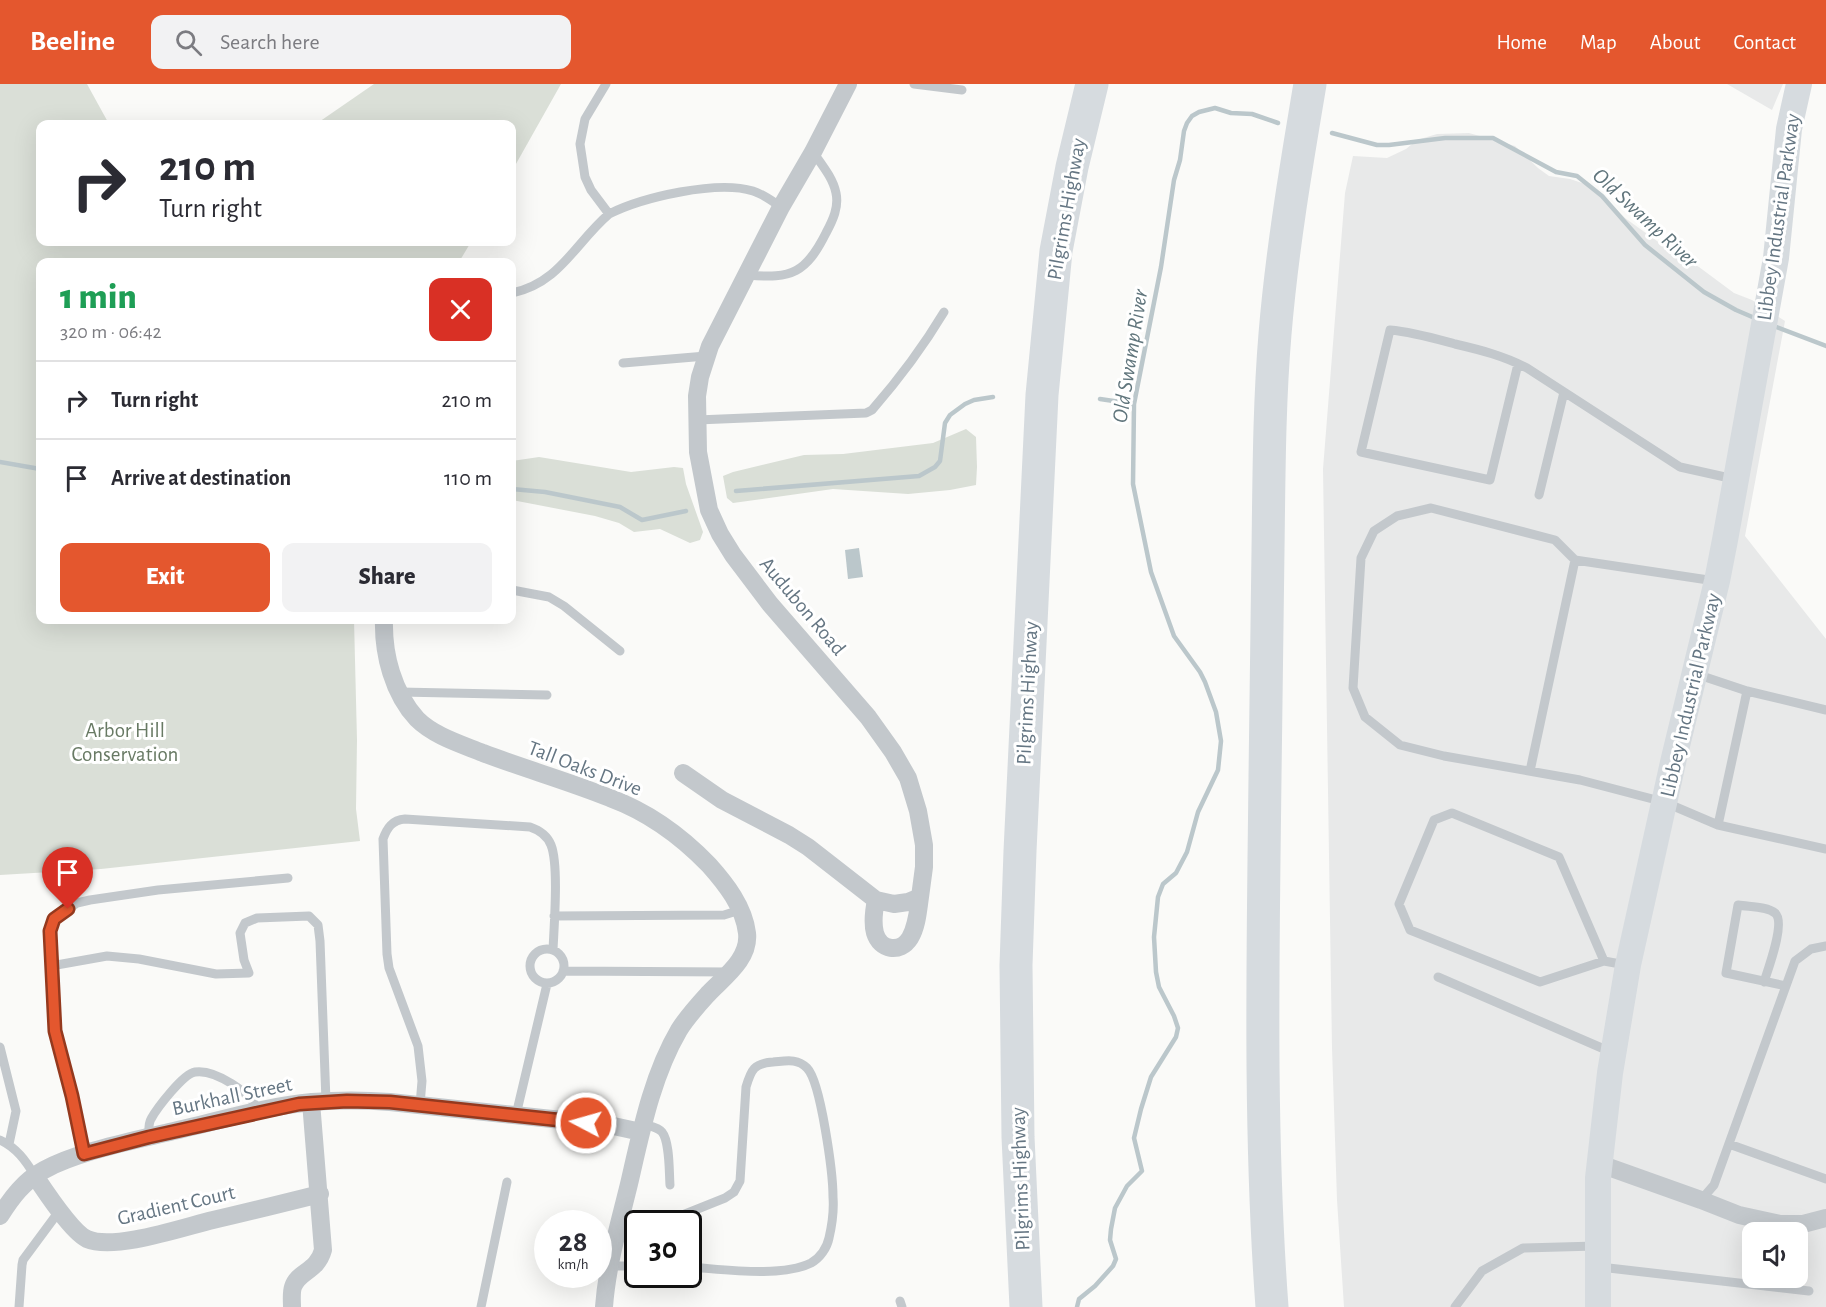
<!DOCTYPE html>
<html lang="en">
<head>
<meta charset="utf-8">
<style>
  body { margin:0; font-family:"Alegreya Sans",sans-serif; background:#f2f2f3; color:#2b2b33; height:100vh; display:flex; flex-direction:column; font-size:22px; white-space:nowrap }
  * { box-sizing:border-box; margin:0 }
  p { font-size:20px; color:#7c7c81 }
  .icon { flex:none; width:33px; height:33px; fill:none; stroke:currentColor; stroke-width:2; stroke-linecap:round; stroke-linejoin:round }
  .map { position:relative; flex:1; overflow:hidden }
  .sheet { position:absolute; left:36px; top:174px; width:480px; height:366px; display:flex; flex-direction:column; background:#fff; border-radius:12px; box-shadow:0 6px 24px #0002 }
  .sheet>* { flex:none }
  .hud { position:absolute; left:36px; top:36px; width:480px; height:126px; border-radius:12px; box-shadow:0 6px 24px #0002; background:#fff; color:#2b2b33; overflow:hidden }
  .buttons { position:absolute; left:1742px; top:1138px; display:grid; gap:12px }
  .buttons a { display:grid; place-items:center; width:66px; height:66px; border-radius:12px; background:#fff; box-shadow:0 6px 24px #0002; font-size:30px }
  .speed { position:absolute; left:534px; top:1126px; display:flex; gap:12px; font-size:30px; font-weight:700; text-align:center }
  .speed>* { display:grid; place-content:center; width:78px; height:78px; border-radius:50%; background:#fff; box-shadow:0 6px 24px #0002; line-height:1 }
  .speed small { font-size:15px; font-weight:400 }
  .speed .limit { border:3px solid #111; border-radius:9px; background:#fff; color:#111 }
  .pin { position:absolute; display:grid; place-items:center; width:51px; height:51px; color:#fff; margin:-62px -26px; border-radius:50% 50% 50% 0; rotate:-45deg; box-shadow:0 0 6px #0007 }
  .pin .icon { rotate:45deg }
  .me { position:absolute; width:66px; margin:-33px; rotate:276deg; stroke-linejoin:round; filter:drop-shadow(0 0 4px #0008) }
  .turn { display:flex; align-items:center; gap:21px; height:126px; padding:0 24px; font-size:27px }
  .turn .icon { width:78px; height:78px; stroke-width:2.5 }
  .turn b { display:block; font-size:42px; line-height:51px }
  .round { display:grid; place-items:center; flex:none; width:63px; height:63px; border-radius:12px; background:#f2f2f3 }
  .summary { display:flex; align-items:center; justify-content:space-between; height:102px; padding:0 24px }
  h1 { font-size:36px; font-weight:800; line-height:45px; color:#1e9e55 }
  .cta { display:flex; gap:12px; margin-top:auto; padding:12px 24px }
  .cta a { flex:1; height:69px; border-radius:12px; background:#e4572e; color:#fff; font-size:24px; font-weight:800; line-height:69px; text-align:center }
  .cta a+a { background:#f2f2f3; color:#2b2b33 }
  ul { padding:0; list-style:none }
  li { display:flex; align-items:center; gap:18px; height:78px; padding:0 24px; border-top:2px solid #e1e1e2 }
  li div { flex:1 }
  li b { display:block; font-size:22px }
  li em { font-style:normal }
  header { display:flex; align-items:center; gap:36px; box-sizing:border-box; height:84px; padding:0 30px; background:#e4572e; color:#fff }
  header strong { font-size:28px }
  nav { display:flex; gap:33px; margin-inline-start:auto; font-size:21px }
  .search { width:420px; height:54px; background:#f2f2f3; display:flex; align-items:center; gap:15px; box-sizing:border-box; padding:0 21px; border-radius:12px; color:#7c7c81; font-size:22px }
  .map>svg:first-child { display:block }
</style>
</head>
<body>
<header>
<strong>Beeline</strong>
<div class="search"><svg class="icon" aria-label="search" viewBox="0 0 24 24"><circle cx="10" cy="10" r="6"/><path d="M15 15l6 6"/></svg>Search here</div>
<nav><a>Home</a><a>Map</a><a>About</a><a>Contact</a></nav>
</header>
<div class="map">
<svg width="1826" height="1223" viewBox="0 0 1826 1223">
  <rect width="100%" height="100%" fill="#fafaf8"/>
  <path fill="#e8e9e9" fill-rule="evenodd" d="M 1727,0 L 1783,0 L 1772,26 Z
    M 1469,49 L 1515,62 L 1538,84 L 1549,92 L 1570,95 L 1588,101 L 1603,112 L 1625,134 L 1675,170 L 1699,183 L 1734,209 L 1752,216 L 1785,237 L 1745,452 L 1826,555 L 1826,1223 L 1344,1223 L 1337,1116 L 1332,964 L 1323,385 L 1345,109 L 1353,72 L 1387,74 L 1406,65 L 1417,56 L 1437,50 ZM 1752,1149 L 1797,1149 L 1797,1194 L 1752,1194 Z"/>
  <path fill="#dadfd7" d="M 0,0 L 87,0 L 109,40 L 40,40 L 40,158 L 471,158 L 459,178 L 40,178 L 40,536 L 354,536 L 357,656 L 356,725 L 360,757 L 101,785 L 0,791 Z
    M 374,0 L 561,0 L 512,87 L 512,40 L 316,40 Z
    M 966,345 L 976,353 L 977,383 L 976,401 L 950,406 L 908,410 L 833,405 L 733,419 L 727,414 L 723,392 L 733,388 L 804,371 L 843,370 L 933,359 Z
    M 539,373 L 631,388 L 674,383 L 683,384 L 686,400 L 703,448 L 700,456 L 690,459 L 660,445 L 634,448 L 619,439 L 595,432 L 512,416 L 512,377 Z"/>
  <path fill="#bbc7cb" d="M 859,464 L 863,493 L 848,495 L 845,466 Z"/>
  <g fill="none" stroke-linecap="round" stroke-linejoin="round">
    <path stroke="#bbc7cb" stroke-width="4.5" d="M 1332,49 L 1377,61 L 1389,61 L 1445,54 L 1493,54 L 1556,88 L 1577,92 L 1602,112 L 1645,161 L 1704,208 L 1736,226 L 1757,235
      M 1771,241 L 1826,262
      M 1100,315 L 1134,320
      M 0,378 L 40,385
      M 512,405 L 545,408 L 620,423 L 642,436 L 686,427
      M 736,407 L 919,392 L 935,383 L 940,377 L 945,339 L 950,331 L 965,320 L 974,316 L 993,313
      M 1077,1223 L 1079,1215 L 1095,1202 L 1113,1182 L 1116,1175 L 1110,1156 L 1111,1145 L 1115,1124 L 1127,1102 L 1142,1087 L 1134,1054 L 1141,1025 L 1151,993 L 1176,953 L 1178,944 L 1174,932 L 1159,903 L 1156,888 L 1154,853 L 1158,813 L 1163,800 L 1176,789 L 1187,768 L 1198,728 L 1218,686 L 1221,657 L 1216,628 L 1205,598 L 1200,588 L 1174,552 L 1151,488 L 1133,400 L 1134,320 L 1161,183 L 1174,96 L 1180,76 L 1184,47 L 1187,39 L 1192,32 L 1199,28 L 1215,24 L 1231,29 L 1252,30 L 1278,39"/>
    <path stroke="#c3c8cc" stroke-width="9" d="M 606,0 L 585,35 L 580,60 L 585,93 L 591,106 L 609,130 C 643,113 717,96 753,107 C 763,110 772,117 781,123
      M 914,0 L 962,6
      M 748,191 C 792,195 806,189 826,149 C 833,136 839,123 836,109 C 833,94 822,81 813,68
      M 512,209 C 560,199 575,159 609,130
      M 623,279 L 706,272
      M 1518,280 L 1490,396 L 1361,368 L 1390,246 C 1413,248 1433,254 1455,260 C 1481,266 1504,272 1527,284 L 1680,383 L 1734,395
      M 697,336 L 866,329 L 872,326 C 899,295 923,263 944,228
      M 1539,411 L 1564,308
      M 512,506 L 549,513 L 564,522 L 620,567
      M 1696,590 L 1747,607 L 1718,741 L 1664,718 L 1580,696 L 1444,672 L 1400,661 L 1365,633 L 1353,604 L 1361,474 L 1374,447 L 1397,432 L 1431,424 L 1555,456 L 1575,476 L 1715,497
      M 1747,607 L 1826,626
      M 400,608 L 547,611
      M 1530,687 L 1575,476
      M 1718,741 L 1826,765
      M 554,832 L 724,831 L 740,826
      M530 882a17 17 0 1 1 34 0a17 17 0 1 1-34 0Z
      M 1604,877 L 1559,773 L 1452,729 L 1434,736 L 1399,820 L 1410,846 L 1540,898 L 1604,877 L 1626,881
      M 51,882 L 50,854 L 52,840 L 54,835 L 77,819 L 90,816 L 158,806 L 288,794
      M 563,887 L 729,888
      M 1438,893 L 1611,968
      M 1764,898 C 1768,885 1786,838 1775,829 C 1767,822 1749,823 1738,821 L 1726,889 L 1786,902
      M 0,963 L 16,1027 L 9,1060
      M 420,1021 L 422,997 L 418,962 L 389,884 L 387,870 L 383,755 C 387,744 392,736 405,735 L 530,743 C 539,746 547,751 551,761 C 559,781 554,842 553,866
      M 516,1031 L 547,900
      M 644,1040 C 649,1042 658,1043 662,1048 C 670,1058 669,1088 670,1101
      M 149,1053 C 149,1047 148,1040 151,1035 C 157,1024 183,990 195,988 C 215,985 252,1009 259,1028
      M 0,1056 C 16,1063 26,1077 35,1092
      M 1729,1060 L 1826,1095
      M 84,1070 L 72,1012 L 55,947 L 51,882 L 107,872 L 139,875 L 216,890 L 249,889 L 244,876 L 240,849 L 245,839 L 257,834 L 309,832 L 318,841 L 320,857 L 326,1017
      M 1701,1116 L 1714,1101 L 1795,877 L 1811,865 L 1826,862
      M 620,1135 L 652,1140
      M 654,1140 L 665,1138 L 725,1114 L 734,1108 L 740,1097 L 746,1003 C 751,986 754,979 773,978 C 786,977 797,974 807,984 C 821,998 833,1090 833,1113 C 834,1126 832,1141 829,1154 C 827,1164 820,1174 811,1179 C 781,1194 722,1185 688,1183
      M 609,1182 L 638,1182
      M 1600,1183 L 1809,1207
      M 900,1217 L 902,1223
      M 19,1223 L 22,1181 L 23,1176 L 60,1126
      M 481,1223 L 507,1098
      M 1455,1223 L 1482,1187 L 1523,1164 L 1596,1162"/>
    <path stroke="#c3c8cc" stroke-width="18" d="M 384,536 C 383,570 393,609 417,635 C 434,652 461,660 483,669 C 525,685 568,697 610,714 C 648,728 681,752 709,781 C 726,800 744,823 747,849 C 750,875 724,893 708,910 C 698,921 687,933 679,946 C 652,992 641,1048 629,1100 C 619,1141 607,1181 604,1223
      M 683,689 L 722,716 L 789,751 L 808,763 L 876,816 L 894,820 L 908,818 L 920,813 L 924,783 L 924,761 L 918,727 L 908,694 L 893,668 L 868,633 L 770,520 L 733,471 L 720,450 L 709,426 L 698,368 L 697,312 L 700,293 L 710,262 L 781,123 L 813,68 L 848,0
      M 876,816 C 874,826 872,838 875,849 C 880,866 900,870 910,854 C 917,842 918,827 920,813
      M 1600,1080 L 1701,1116 L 1739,1131 L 1780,1140 L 1803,1140 L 1826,1134
      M 35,1092 C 45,1107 72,1148 87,1155 C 114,1167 184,1143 213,1136 C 248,1128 284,1119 320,1110
      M 0,1132 C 12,1113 24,1097 44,1086 C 77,1068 128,1058 165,1049 C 212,1039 265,1022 312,1018 C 338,1016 364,1016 390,1018 L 609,1041 L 641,1048
      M 292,1223 C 292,1217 291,1209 293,1203 C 298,1187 317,1188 323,1166 L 311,1018"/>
    <path stroke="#d6dbdf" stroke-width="26" d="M 1598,1223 L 1598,1094 L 1610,989 L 1628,881 L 1674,674 L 1717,497 L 1725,456 L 1776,174 L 1789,45 L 1799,0"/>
    <path stroke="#d6dbdf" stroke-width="33" d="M 1026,1223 L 1018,1053 L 1016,881 L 1020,767 L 1042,311 L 1056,167 L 1072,83 L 1092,0
      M 1272,1223 C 1259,1047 1263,870 1265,693 C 1266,617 1267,541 1268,466 C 1269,394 1269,322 1275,250 C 1282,166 1296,83 1310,0"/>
  </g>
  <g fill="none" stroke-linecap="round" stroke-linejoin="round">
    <g stroke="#94391e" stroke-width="15">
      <path id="route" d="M 68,825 L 54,835 L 50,847 L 55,947 L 72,1012 L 84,1070 L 149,1053 L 299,1020 L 347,1017 L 390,1018 L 586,1039"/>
    </g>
    <use href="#route" stroke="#e4572e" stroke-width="10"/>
  </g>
  <g text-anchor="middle" stroke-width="6" stroke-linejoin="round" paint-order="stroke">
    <g font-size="21" fill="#657683" stroke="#fff">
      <text transform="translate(1066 125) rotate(-80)" y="7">Pilgrims Highway</text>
      <text transform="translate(1778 133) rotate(-82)" y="7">Libbey Industrial Parkway</text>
      <text transform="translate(803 522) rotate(50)" y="7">Audubon Road</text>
      <text transform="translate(1027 609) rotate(-87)" y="7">Pilgrims Highway</text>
      <text transform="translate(1690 611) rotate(-77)" y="7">Libbey Industrial Parkway</text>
      <text transform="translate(585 684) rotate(21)" y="7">Tall Oaks Drive</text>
      <text transform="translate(232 1012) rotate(-12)" y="7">Burkhall Street</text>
      <text transform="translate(1020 1095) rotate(-92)" y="7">Pilgrims Highway</text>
      <text transform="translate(176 1121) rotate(-13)" y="7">Gradient Court</text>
    </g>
    <g font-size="21" fill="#687a64" stroke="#fff">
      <text x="125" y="653">Arbor Hill<tspan x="125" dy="24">Conservation</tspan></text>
    </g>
    <g font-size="22" font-style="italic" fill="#60757c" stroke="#fff">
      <text transform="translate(1646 133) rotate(43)" y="8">Old Swamp River</text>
      <text transform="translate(1129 272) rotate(-81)" y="8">Old Swamp River</text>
    </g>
  </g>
</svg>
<div class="buttons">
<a><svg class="icon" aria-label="sound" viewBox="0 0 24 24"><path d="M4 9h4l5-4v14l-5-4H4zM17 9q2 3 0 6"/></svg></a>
</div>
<div class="speed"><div>28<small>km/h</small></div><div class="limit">30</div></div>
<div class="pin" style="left:68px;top:825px;background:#d93025"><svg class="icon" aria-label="arrive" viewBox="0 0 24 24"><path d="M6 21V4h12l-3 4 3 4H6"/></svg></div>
<svg class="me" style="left:586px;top:1039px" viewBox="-20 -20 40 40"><circle r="17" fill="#e4572e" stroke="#fff" stroke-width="3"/><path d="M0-11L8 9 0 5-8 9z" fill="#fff"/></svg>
<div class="hud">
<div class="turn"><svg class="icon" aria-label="right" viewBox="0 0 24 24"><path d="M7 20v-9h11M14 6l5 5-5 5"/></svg><div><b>210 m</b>Turn right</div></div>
</div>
<section class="sheet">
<div class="summary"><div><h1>1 min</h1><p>320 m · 06:42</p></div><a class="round" style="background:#d93025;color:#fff"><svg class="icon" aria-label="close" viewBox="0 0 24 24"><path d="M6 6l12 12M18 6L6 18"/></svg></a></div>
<ul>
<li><svg class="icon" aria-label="right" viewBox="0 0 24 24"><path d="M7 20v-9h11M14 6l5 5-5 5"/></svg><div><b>Turn right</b></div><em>210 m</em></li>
<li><svg class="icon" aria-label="arrive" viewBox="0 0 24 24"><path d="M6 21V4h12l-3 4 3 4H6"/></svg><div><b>Arrive at destination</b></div><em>110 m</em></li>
</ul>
<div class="cta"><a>Exit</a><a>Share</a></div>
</section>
</div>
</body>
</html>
